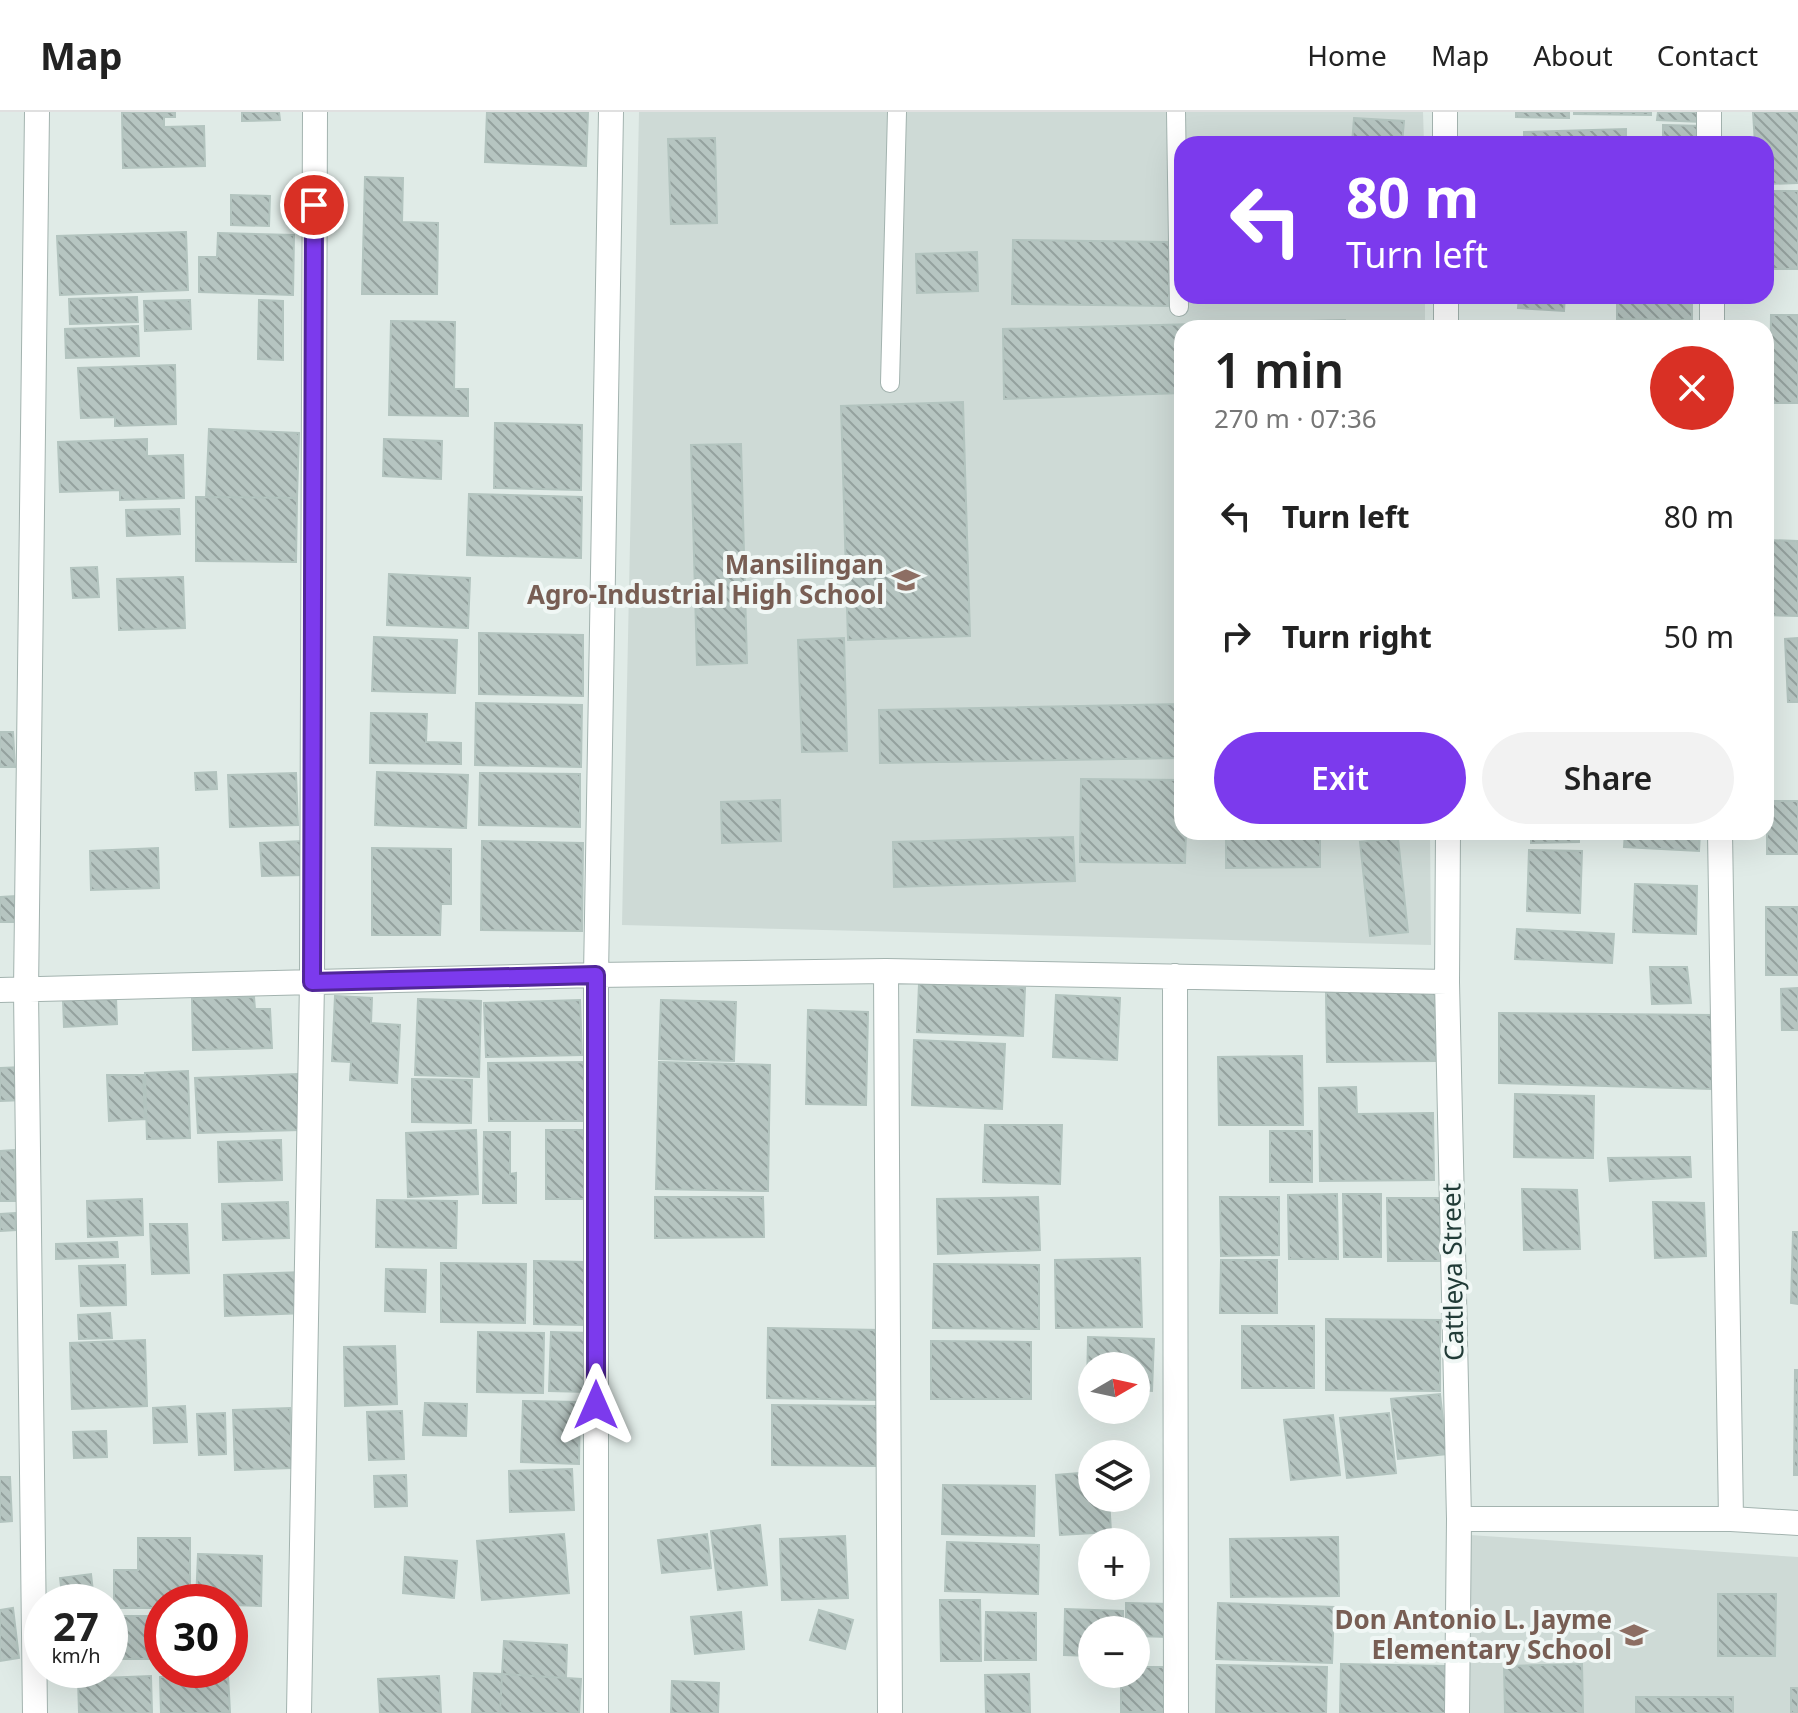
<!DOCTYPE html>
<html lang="en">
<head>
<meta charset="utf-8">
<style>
  body { margin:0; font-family:"Noto Sans",sans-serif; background:#f2f2f2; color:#222; height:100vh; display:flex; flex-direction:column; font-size:30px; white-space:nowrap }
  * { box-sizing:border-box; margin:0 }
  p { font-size:26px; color:#767676 }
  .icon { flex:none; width:44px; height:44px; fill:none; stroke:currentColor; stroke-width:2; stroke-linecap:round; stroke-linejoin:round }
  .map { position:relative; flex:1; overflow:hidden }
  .side { position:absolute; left:1174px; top:208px; width:600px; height:520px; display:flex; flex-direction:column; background:#fff; border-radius:24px; box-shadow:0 8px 32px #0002 }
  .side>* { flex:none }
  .top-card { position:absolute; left:1174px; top:24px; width:600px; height:168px; border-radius:24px; box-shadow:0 8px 32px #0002; background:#7c3aed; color:#fff; overflow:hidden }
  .needle { width:52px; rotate:81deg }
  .controls { position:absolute; left:1078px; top:1240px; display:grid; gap:16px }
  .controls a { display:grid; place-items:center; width:72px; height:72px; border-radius:50%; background:#fff; box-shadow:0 8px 32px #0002; font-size:40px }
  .speed { position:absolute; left:24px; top:1472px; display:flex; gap:16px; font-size:40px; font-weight:700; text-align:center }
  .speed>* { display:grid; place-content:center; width:104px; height:104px; border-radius:50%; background:#fff; box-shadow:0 8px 32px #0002; line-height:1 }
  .speed small { font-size:20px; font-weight:400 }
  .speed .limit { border:12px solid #d22; background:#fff; color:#111 }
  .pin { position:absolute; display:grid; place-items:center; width:68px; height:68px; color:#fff; margin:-34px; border:4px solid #fff; border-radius:50%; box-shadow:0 2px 8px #0007 }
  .me { position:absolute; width:88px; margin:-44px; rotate:0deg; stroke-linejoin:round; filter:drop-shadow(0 0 6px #0008) }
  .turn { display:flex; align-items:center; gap:28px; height:168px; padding:0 40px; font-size:36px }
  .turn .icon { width:104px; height:104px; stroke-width:2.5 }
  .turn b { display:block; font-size:56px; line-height:68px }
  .round { display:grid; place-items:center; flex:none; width:84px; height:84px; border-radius:42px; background:#f2f2f2 }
  .headline { display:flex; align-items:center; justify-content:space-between; height:136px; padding:0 40px }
  h1 { font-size:48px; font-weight:600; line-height:60px }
  .button { display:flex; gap:16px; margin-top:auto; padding:16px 40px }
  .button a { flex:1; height:92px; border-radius:48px; background:#7c3aed; color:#fff; font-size:32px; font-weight:600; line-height:92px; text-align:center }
  .button a+a { background:#f2f2f2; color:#222 }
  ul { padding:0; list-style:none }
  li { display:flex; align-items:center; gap:24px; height:120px; padding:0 40px }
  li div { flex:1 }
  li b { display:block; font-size:30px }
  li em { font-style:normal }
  header { display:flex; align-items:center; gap:48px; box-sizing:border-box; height:112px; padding:0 40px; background:#fff; border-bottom:2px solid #e0e0e0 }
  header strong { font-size:38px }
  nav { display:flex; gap:44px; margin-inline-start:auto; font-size:28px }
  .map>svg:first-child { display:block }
</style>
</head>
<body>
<header>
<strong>Map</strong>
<nav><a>Home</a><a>Map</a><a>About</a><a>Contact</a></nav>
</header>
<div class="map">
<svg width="1798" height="1601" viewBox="0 0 1798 1601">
  <defs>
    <pattern id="building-back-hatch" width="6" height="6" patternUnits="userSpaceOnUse" patternTransform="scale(2)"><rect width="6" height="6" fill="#b6c5c1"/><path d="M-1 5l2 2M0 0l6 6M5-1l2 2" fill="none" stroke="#94a19e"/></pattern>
  </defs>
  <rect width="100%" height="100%" fill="#e0ebe7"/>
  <path fill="#cedad6" d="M 639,0 L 1423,0 L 1424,32 L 1182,32 L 1182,184 L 1425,184 L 1425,216 L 1182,216 L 1182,720 L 1430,720 L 1431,833 L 622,813 Z
    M 1470,1423 L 1798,1445 L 1798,1601 L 1469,1601 Z"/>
  <path fill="url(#building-back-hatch)" stroke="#b3c4bf" stroke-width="2" d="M 122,0 L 175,0 L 175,5 L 164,5 L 164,15 L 204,14 L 205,54 L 123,56 Z
    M 242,0 L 279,0 L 280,8 L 242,9 Z
    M 487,0 L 588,0 L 586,54 L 485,50 Z
    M 1516,0 L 1569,0 L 1569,6 L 1516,5 Z
    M 1574,0 L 1651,0 L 1651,3 L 1574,2 Z
    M 1658,0 L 1702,0 L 1702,10 L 1657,8 Z
    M 1753,0 L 1798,0 L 1798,71 L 1766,72 L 1766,32 L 1755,32 Z
    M 1354,6 L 1404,9 L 1402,32 L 1352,32 Z
    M 1663,13 L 1703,14 L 1703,32 L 1663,32 Z
    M 1626,17 L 1626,32 L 1524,32 L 1524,20 Z
    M 715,26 L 717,111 L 671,112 L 668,27 Z
    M 365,65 L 403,66 L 402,110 L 438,111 L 437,182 L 362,182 Z
    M 1766,79 L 1798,79 L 1798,157 L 1766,157 Z
    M 231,83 L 270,84 L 269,114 L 231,113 Z
    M 186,120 L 188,178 L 60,183 L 57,124 Z
    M 218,121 L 294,123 L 293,183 L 199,180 L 199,145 L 217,145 Z
    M 1013,128 L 1169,130 L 1169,194 L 1012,192 Z
    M 977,140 L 978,179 L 917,181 L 916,142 Z
    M 1209,184 L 1351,184 L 1351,187 Z
    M 1519,184 L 1565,184 L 1564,199 L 1518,196 Z
    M 1617,184 L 1692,184 L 1692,208 L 1617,207 Z
    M 137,185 L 138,210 L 70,212 L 69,187 Z
    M 190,188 L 191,217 L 145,219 L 144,189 Z
    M 259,188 L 283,189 L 283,248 L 258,247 Z
    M 1771,203 L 1798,203 L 1798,291 L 1770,291 Z
    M 1345,208 L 1346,216 L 1182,216 L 1182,281 L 1004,287 L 1003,217 Z
    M 391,209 L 455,210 L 454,277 L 468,277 L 468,304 L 389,303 Z
    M 138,214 L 139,244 L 66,246 L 65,217 Z
    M 175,253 L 176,312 L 115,314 L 115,305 L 81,306 L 78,256 Z
    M 963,290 L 970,524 L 848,528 L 841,294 Z
    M 495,311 L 582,313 L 581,378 L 494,376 Z
    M 209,317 L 299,321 L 297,386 L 206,385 Z
    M 147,327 L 147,344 L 183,343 L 184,386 L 120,388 L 120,378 L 60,380 L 58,330 Z
    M 384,327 L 442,329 L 441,367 L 383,364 Z
    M 741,332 L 747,551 L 697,553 L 691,333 Z
    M 469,382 L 582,385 L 581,446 L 467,443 Z
    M 196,385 L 297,386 L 296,450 L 196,449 Z
    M 179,397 L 180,422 L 127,424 L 126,398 Z
    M 1766,428 L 1798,429 L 1798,504 L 1766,503 Z
    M 97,455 L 99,485 L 73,486 L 71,456 Z
    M 389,462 L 470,466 L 468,516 L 387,513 Z
    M 183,465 L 185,516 L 119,518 L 117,467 Z
    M 479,521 L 583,523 L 583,584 L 479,582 Z
    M 374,525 L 457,528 L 455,581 L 372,579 Z
    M 844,526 L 847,639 L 802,640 L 798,528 Z
    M 1798,526 L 1798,590 L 1788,590 L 1785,527 Z
    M 476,591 L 582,593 L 581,655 L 475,653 Z
    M 1182,592 L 1182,646 L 880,651 L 879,598 Z
    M 371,601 L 427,602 L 426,630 L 461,631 L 461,652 L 370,651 Z
    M 0,620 L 13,620 L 15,655 L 0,655 Z
    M 216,660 L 217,677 L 196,678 L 195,661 Z
    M 377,660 L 468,663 L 466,716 L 375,713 Z
    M 296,661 L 298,713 L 230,715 L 228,663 Z
    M 480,661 L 580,662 L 580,715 L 479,713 Z
    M 1081,667 L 1182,668 L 1182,720 L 1186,720 L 1185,751 L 1080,750 Z
    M 780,688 L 781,729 L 722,731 L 721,690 Z
    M 1767,689 L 1798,689 L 1798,742 L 1767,742 Z
    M 1226,720 L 1320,720 L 1320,755 L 1226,756 Z
    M 1531,720 L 1579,720 L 1579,730 L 1531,731 Z
    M 1625,720 L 1700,720 L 1699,739 L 1624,735 Z
    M 1073,725 L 1075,769 L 894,775 L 893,730 Z
    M 1398,726 L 1408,820 L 1370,824 L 1360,730 Z
    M 303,729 L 304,763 L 262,764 L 260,731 Z
    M 482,729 L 583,731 L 582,819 L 481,818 Z
    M 158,736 L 159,776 L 91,778 L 90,739 Z
    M 372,736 L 451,737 L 451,792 L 441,792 L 440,823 L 372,823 Z
    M 1529,738 L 1582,739 L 1580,801 L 1527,799 Z
    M 1635,772 L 1697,774 L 1696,822 L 1633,820 Z
    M 16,784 L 17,810 L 0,810 L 0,785 Z
    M 1766,795 L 1798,795 L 1798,863 L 1766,863 Z
    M 1517,817 L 1614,822 L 1612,851 L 1515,847 Z
    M 1650,855 L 1687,855 L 1691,891 L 1652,892 Z
    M 919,872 L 1025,876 L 1023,924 L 917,920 Z
    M 1798,876 L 1798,918 L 1782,918 L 1781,877 Z
    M 1435,879 L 1436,949 L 1327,950 L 1326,880 Z
    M 1056,883 L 1120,886 L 1117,948 L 1053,945 Z
    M 335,884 L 372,886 L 371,911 L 400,913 L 397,971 L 350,968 L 351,950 L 332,949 Z
    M 254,885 L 255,897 L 270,897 L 272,936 L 193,938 L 192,887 Z
    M 116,886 L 117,912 L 64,915 L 63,888 Z
    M 418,887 L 481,889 L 479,965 L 415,963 Z
    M 580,888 L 582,943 L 486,945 L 484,891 Z
    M 661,888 L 736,890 L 734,949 L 659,947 Z
    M 808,898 L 868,900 L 866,993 L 806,992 Z
    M 1499,901 L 1712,903 L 1712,977 L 1499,971 Z
    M 914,928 L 1005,932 L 1002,997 L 912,993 Z
    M 1302,944 L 1303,1013 L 1219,1013 L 1218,945 Z
    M 586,950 L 586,1009 L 489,1009 L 488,951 Z
    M 659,950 L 770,953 L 768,1079 L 656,1077 Z
    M 23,955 L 24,988 L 0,989 L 0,956 Z
    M 188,959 L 190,1026 L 147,1027 L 145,961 Z
    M 298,962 L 300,1018 L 198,1021 L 195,966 Z
    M 107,963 L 143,963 L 145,1007 L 109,1009 Z
    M 412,967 L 472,968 L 471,1011 L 412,1010 Z
    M 1356,975 L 1357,1002 L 1433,1001 L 1434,1068 L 1320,1069 L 1319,976 Z
    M 1515,982 L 1594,984 L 1593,1046 L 1514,1045 Z
    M 985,1013 L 1062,1013 L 1060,1072 L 983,1070 Z
    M 476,1018 L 478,1082 L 408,1085 L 406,1021 Z
    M 546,1018 L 588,1018 L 587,1087 L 546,1087 Z
    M 1270,1019 L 1312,1019 L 1312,1070 L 1270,1070 Z
    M 484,1020 L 510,1020 L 510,1062 L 516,1061 L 516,1091 L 483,1091 Z
    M 281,1028 L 282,1068 L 219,1070 L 218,1030 Z
    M 14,1038 L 16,1089 L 0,1089 L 0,1039 Z
    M 1690,1045 L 1691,1065 L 1610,1069 L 1608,1046 Z
    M 1522,1077 L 1577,1078 L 1580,1137 L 1524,1138 Z
    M 1337,1082 L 1338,1147 L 1289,1147 L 1288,1083 Z
    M 1343,1082 L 1381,1082 L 1381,1145 L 1344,1145 Z
    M 655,1085 L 763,1085 L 764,1125 L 655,1126 Z
    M 1038,1085 L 1040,1138 L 938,1142 L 937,1087 Z
    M 1220,1085 L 1279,1085 L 1279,1143 L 1221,1144 Z
    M 1387,1086 L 1440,1086 L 1441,1149 L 1388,1149 Z
    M 142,1087 L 143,1123 L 88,1125 L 87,1089 Z
    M 377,1088 L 457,1089 L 456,1136 L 376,1135 Z
    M 288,1090 L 289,1126 L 223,1128 L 222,1092 Z
    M 1653,1090 L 1704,1091 L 1706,1144 L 1655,1146 Z
    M 15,1101 L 16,1118 L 0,1119 L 0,1102 Z
    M 150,1112 L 187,1112 L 189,1161 L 152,1162 Z
    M 1793,1120 L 1798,1120 L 1798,1192 L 1791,1191 Z
    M 117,1130 L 118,1145 L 56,1147 L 56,1132 Z
    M 1140,1146 L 1142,1215 L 1056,1216 L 1055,1148 Z
    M 1221,1148 L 1277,1148 L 1277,1201 L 1220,1201 Z
    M 534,1149 L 586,1150 L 585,1213 L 534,1212 Z
    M 441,1151 L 526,1152 L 525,1211 L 441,1210 Z
    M 934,1152 L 1039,1153 L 1039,1217 L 933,1216 Z
    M 125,1153 L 126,1193 L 81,1194 L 79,1154 Z
    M 386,1157 L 426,1158 L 425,1200 L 385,1199 Z
    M 304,1160 L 305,1201 L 225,1204 L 224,1163 Z
    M 110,1201 L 112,1226 L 79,1227 L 78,1203 Z
    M 1326,1207 L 1440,1208 L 1440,1279 L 1326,1278 Z
    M 1242,1214 L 1314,1214 L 1314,1276 L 1242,1276 Z
    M 768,1216 L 881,1218 L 880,1288 L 767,1286 Z
    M 478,1220 L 544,1221 L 543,1281 L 477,1280 Z
    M 551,1220 L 590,1221 L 588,1280 L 549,1279 Z
    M 1088,1225 L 1154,1227 L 1152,1279 L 1136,1278 L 1136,1254 L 1092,1254 L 1092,1276 L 1087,1276 Z
    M 145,1228 L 147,1294 L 72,1297 L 70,1231 Z
    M 931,1229 L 1031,1230 L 1031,1287 L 931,1287 Z
    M 395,1234 L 397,1292 L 345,1294 L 344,1235 Z
    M 1795,1258 L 1798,1258 L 1798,1363 L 1794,1363 Z
    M 1440,1282 L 1447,1342 L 1398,1347 L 1391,1287 Z
    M 523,1289 L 580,1290 L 579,1352 L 521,1350 Z
    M 425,1291 L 467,1292 L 466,1324 L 423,1323 Z
    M 772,1293 L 880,1294 L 880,1354 L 772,1353 Z
    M 185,1294 L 187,1330 L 154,1331 L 153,1296 Z
    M 290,1296 L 292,1356 L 235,1358 L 233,1298 Z
    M 402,1299 L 404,1347 L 369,1348 L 367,1300 Z
    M 225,1301 L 226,1342 L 199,1343 L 197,1302 Z
    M 1389,1301 L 1396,1361 L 1347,1366 L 1340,1306 Z
    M 1333,1303 L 1340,1363 L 1291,1368 L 1284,1308 Z
    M 106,1319 L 107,1345 L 74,1346 L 73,1320 Z
    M 572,1357 L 574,1398 L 510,1400 L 509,1359 Z
    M 1092,1360 L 1092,1386 L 1109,1386 L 1111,1420 L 1060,1423 L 1056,1363 Z
    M 406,1363 L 407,1394 L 375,1395 L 374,1364 Z
    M 0,1365 L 10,1365 L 12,1409 L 0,1410 Z
    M 943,1373 L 1035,1374 L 1034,1424 L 942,1422 Z
    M 760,1413 L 767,1473 L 718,1478 L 711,1419 Z
    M 564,1422 L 569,1481 L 482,1488 L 477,1429 Z
    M 707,1422 L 711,1456 L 662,1461 L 658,1428 Z
    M 845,1424 L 848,1486 L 782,1488 L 780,1427 Z
    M 1338,1425 L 1339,1484 L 1231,1485 L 1230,1427 Z
    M 138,1426 L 190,1426 L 190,1489 L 162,1490 L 162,1496 L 114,1496 L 114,1458 L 138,1458 Z
    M 947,1430 L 1039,1433 L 1038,1482 L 945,1479 Z
    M 198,1442 L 262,1444 L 261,1494 L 230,1493 L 230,1490 L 196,1490 Z
    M 405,1445 L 457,1449 L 454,1486 L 403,1481 Z
    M 91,1462 L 94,1488 L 63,1490 L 60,1466 Z
    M 1718,1482 L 1776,1482 L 1775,1544 L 1718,1544 Z
    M 940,1488 L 980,1488 L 981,1549 L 941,1549 Z
    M 1126,1491 L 1171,1492 L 1170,1525 L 1136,1524 L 1136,1518 L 1126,1518 Z
    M 1218,1491 L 1334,1495 L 1332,1551 L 1216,1547 Z
    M 13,1496 L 19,1546 L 0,1549 L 0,1498 Z
    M 1065,1497 L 1123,1499 L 1123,1518 L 1092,1518 L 1092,1544 L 1064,1543 Z
    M 819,1498 L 853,1508 L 845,1537 L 810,1528 Z
    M 741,1500 L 744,1537 L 695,1542 L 691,1505 Z
    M 986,1500 L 1036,1501 L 1036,1548 L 985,1548 Z
    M 110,1504 L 162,1504 L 162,1547 L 110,1547 Z
    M 504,1529 L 567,1533 L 566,1566 L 502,1562 Z
    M 1341,1552 L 1447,1554 L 1445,1601 L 1340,1601 Z
    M 1582,1552 L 1583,1601 L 1505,1601 L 1504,1554 Z
    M 1217,1553 L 1327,1555 L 1326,1601 L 1216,1601 Z
    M 1136,1555 L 1173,1555 L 1172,1600 L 1121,1600 L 1121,1562 L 1136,1562 Z
    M 474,1561 L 502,1562 L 500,1601 L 472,1601 Z
    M 502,1562 L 581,1567 L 579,1601 L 500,1601 Z
    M 1029,1562 L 1030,1601 L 986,1601 L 985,1563 Z
    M 228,1563 L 230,1601 L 161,1601 L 160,1565 Z
    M 151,1564 L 152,1601 L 79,1600 L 78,1567 Z
    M 439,1564 L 441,1601 L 380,1601 L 378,1567 Z
    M 672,1569 L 719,1571 L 718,1601 L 671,1601 Z
    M 1791,1576 L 1798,1576 L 1798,1601 L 1791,1601 Z
    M 1636,1585 L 1733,1585 L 1733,1601 L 1636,1601 Z"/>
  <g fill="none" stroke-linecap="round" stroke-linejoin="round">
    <g stroke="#a3b3af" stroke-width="20">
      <path id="service" d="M 1176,0 L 1179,195
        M 890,271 L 897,0"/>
    </g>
    <g stroke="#a3b3af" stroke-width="26">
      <path id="minor" d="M 1445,0 L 1445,32
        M 1709,0 L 1709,32
        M 1446,184 L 1446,216
        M 1712,184 L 1712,216
        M 1448,720 L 1447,870 L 1459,1407 L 1457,1601
        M 1720,720 L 1731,1407
        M 886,859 L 890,1601
        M 1175,864 L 1176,1601
        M 0,878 L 596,863 L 886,859 L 1447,870
        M 1459,1407 L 1731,1407 L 1798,1411
        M 35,1601 L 26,879 L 37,0
        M 299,1601 L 312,870 L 315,0
        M 596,1601 L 596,863 L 611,0"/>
    </g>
    <use href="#service" stroke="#fff" stroke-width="18"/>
    <use href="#minor" stroke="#fff" stroke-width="24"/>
  </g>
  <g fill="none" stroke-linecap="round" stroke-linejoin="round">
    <g stroke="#51269a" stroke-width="20">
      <path id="route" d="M 314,93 L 312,870 L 596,863 L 596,1293"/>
    </g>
    <use href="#route" stroke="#7c3aed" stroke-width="14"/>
  </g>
  <defs>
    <g id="school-bare" transform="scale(2.16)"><path d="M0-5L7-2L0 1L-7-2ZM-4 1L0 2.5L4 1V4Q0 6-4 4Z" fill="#8d6e63" stroke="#f0f7f5" stroke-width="2.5" paint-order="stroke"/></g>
  </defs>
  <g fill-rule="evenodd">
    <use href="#school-bare" x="906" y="468"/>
    <use href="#school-bare" x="1634" y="1523"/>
  </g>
  <g text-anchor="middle" stroke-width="8" stroke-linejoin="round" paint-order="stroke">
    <g font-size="26" font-weight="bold" fill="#785e54" stroke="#f0f7f5" text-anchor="end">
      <text x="884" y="462">Mansilingan<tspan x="884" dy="30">Agro-Industrial High School</tspan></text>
      <text x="1612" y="1517">Don Antonio L. Jayme<tspan x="1612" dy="30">Elementary School</tspan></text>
    </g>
    <g font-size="26" fill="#213b37" stroke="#f0f7f5">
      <text transform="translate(1453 1160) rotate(-91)" y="9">Cattleya Street</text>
    </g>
  </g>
</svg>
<div class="controls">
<a><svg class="needle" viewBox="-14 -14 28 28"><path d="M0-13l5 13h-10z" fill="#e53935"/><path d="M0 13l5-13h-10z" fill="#767676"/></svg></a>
<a><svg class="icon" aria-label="layers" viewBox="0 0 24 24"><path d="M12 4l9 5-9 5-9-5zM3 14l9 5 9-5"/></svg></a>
<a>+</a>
<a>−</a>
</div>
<div class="speed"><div>27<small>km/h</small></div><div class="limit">30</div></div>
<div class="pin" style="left:314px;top:93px;background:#d93025"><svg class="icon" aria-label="arrive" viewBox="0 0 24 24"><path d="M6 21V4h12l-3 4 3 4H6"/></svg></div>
<svg class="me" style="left:596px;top:1293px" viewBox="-20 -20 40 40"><path d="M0-17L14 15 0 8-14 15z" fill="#7c3aed" stroke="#fff" stroke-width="4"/></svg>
<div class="top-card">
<div class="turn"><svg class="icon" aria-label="left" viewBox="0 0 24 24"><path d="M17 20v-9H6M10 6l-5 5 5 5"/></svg><div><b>80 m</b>Turn left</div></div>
</div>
<section class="side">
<div class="headline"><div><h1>1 min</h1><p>270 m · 07:36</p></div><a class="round" style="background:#d93025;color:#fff"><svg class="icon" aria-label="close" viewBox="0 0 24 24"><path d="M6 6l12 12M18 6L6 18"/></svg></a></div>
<ul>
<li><svg class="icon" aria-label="left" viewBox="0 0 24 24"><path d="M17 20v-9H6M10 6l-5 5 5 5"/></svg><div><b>Turn left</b></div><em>80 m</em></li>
<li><svg class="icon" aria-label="right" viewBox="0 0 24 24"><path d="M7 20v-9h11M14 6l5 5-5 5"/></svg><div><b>Turn right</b></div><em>50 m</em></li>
</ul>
<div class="button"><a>Exit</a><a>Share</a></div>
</section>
</div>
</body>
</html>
